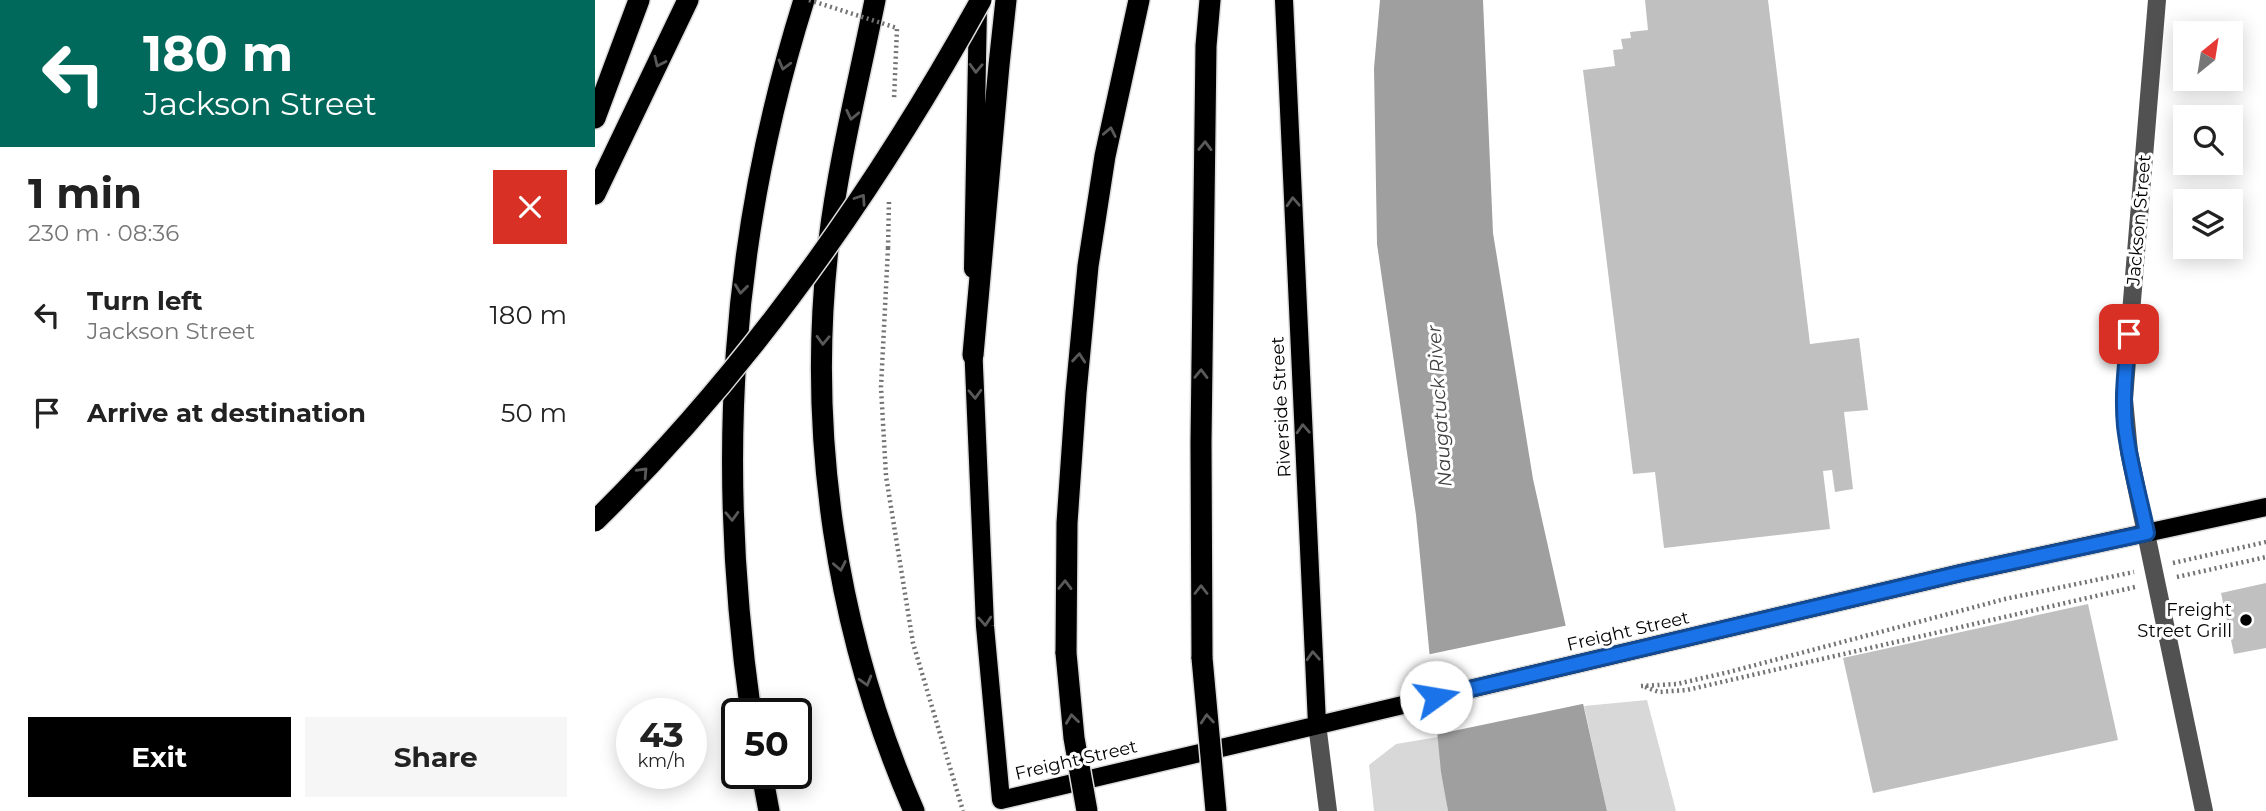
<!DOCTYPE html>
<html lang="en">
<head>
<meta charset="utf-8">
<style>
  body { margin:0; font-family:Montserrat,sans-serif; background:#f6f6f6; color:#222; height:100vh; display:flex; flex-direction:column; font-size:26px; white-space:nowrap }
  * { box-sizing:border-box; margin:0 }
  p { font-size:23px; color:#767676 }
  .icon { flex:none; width:38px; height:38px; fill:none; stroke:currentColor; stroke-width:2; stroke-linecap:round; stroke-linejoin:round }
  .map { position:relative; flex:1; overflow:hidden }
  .panel { display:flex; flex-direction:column; background:#fff; width:595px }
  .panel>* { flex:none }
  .banner { background:#00695c; color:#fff; overflow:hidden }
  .needle { width:46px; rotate:30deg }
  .tools { position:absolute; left:1578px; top:21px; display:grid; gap:14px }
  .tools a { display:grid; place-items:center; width:70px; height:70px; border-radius:0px; background:#fff; box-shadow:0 4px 18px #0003; font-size:35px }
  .speed { position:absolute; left:21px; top:698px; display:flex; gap:14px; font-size:35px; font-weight:700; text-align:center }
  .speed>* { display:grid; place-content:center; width:91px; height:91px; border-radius:50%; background:#fff; box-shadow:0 4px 18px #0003; line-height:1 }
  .speed small { font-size:18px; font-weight:400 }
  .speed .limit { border:4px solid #111; border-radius:10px; background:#fff; color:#111 }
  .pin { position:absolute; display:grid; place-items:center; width:60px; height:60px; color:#fff; margin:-30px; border-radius:14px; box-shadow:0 4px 10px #0006 }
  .me { position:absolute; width:77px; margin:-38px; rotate:77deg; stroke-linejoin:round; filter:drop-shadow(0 0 5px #0008) }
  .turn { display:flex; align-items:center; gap:24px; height:147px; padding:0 28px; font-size:32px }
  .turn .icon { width:91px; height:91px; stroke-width:2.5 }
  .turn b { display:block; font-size:49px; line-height:60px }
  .round { display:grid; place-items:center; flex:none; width:74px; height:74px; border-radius:0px; background:#f6f6f6 }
  .summary { display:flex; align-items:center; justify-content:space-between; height:119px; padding:0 28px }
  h1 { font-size:42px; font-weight:700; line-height:52px }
  .button { display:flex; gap:14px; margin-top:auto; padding:14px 28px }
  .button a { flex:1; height:80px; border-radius:0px; background:#000; color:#fff; font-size:28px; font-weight:700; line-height:80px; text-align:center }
  .button a+a { background:#f6f6f6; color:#222 }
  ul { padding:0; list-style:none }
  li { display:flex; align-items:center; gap:21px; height:98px; padding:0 28px }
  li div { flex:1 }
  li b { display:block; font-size:26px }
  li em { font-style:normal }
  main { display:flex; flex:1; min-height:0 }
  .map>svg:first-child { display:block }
</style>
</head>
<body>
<main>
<section class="panel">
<div class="banner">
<div class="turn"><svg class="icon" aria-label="left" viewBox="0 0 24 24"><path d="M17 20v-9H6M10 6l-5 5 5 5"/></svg><div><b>180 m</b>Jackson Street</div></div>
</div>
<div class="summary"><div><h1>1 min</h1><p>230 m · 08:36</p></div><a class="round" style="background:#d93025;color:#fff"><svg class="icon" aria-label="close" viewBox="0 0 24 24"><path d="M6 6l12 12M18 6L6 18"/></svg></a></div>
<ul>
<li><svg class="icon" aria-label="left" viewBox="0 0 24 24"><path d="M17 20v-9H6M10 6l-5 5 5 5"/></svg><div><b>Turn left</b><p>Jackson Street</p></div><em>180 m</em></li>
<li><svg class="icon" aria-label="arrive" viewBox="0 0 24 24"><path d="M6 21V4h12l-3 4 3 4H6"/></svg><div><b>Arrive at destination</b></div><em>50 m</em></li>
</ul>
<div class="button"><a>Exit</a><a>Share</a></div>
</section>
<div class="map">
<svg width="1671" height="811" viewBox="0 0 1671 811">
  <rect width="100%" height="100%" fill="#fff"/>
  <path fill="#d8d8d8" d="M 1052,700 L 1081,811 L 1012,811 L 989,706 Z
    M 843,737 L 853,811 L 779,811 L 774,765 L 801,744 Z"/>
  <path fill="#9f9f9f" d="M 785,0 L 888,0 L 898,233 L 938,479 L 1012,811 L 853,811 L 846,772 L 821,515 L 782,244 L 779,68 Z"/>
  <path fill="#fff" d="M 974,625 L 992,703 L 839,735 L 831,655 Z"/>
  <path fill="#c0c0c0" d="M 1050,0 L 1173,0 L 1215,344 L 1264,338 L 1273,410 L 1249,412 L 1258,489 L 1240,492 L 1237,470 L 1228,471 L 1235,529 L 1069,548 L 1060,472 L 1038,474 L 988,70 L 1020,66 L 1018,50 L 1028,49 L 1026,39 L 1036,38 L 1035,32 L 1053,30 Z
    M 1671,583 L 1671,648 L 1639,654 L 1626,593 Z
    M 1493,604 L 1523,740 L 1278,793 L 1248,658 Z"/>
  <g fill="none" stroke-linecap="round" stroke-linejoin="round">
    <g stroke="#dbdbdb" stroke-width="21">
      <path id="major" d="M 689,0 L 722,724
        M 378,269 L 383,7
        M 378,343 L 390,626 L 406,800 L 1366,573 L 1671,507"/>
    </g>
    <g stroke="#dbdbdb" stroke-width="24">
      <path id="highway" d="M 280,0 C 264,80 244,159 234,240 C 211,433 241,633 319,811
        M 0,118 L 44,0
        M 0,194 L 93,0
        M 378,355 L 404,65 L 411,0
        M 471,653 L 472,523 L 481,393 L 493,266 L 510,156 L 544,0
        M 607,658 L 606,442 L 611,46 L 615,0
        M 156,714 C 121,466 134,239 209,0
        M 167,774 L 174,811"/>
    </g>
    <path stroke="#737373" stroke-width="4.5" stroke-dasharray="2 3.5" stroke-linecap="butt" d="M 293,248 L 286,387 L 291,476 L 318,643 L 368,811
      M 1578,563 L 1671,542
      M 1582,577 L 1671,557
      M 1046,686 L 1082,684 L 1134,672 L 1410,599 L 1539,572
      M 1050,687 L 1064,692 L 1092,690 L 1540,587"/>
    <path stroke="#515151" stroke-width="18" d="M 1562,0 L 1532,361 L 1529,399 L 1534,452 L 1609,811
      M 722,724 L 733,811"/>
    <use href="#major" stroke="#000" stroke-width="18"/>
    <use href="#highway" stroke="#000" stroke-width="21"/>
    <g stroke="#dbdbdb" stroke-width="24" stroke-linecap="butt">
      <path id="highway-bridge" d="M 0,521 C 156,368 281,190 386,0
        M 471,653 L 479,738 L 492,811
        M 607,658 L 621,811"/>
    </g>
    <path stroke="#737373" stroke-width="4.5" stroke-dasharray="2 3.5" stroke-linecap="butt" d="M 214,0 L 302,28 L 299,100
      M 293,248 L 294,200"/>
    <use href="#highway-bridge" stroke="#000" stroke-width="21"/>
  </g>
  <defs><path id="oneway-chevron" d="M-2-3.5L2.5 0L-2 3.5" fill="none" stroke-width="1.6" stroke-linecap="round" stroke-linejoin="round" transform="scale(1.75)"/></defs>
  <g stroke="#595959">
    <use href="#oneway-chevron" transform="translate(64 62) rotate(115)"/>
    <use href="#oneway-chevron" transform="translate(189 65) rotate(105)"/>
    <use href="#oneway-chevron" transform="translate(381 68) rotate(92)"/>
    <use href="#oneway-chevron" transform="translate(257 115) rotate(102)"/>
    <use href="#oneway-chevron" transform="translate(515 132) rotate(-79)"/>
    <use href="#oneway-chevron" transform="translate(610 146) rotate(-89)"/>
    <use href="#oneway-chevron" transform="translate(266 199) rotate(-56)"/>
    <use href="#oneway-chevron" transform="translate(698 202) rotate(-93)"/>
    <use href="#oneway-chevron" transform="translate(146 289) rotate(97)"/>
    <use href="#oneway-chevron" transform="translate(228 340) rotate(92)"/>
    <use href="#oneway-chevron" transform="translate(484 358) rotate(-85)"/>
    <use href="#oneway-chevron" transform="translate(606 374) rotate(-89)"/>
    <use href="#oneway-chevron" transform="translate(380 394) rotate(88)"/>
    <use href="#oneway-chevron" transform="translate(708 429) rotate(-93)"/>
    <use href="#oneway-chevron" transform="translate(48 472) rotate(-47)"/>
    <use href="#oneway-chevron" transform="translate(137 516) rotate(88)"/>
    <use href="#oneway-chevron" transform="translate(245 566) rotate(79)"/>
    <use href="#oneway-chevron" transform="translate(470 585) rotate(-89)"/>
    <use href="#oneway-chevron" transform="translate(606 590) rotate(-90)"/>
    <use href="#oneway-chevron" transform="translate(390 621) rotate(86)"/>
    <use href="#oneway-chevron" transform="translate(718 656) rotate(-93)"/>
    <use href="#oneway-chevron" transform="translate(271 681) rotate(74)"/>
    <use href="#oneway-chevron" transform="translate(477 719) rotate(-97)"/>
    <use href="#oneway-chevron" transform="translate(612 719) rotate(-95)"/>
  </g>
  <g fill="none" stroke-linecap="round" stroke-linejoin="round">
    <g stroke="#114b97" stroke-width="18">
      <path id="route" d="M 841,697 L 1366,573 L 1552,533 C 1545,498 1534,462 1530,426 C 1527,396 1531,364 1534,334"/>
    </g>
    <use href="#route" stroke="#1a73e8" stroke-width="12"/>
  </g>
  <circle fill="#000" stroke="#fff" stroke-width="2.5" cx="1651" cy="620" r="7"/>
  <g text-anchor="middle" stroke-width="6" stroke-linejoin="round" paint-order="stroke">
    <g font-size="18" fill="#000" stroke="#fff">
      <text transform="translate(1544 220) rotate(-85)" y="6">Jackson Street</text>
      <text transform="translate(686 407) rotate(-93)" y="6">Riverside Street</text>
      <text transform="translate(1033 631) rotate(-13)" y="6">Freight Street</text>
      <text transform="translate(481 760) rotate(-13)" y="6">Freight Street</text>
    </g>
    <g font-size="18" fill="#000" stroke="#fff" text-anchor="end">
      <text x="1637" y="616">Freight<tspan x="1637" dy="21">Street Grill</tspan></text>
    </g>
    <g font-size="19" font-style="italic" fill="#404040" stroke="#fff">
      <text transform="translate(844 406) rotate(-94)" y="7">Naugatuck River</text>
    </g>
  </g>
</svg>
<div class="tools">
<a><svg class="needle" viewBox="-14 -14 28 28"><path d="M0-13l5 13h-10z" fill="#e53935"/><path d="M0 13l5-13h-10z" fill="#767676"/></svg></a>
<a><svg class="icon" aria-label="search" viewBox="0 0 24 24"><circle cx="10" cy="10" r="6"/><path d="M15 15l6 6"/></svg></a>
<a><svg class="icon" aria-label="layers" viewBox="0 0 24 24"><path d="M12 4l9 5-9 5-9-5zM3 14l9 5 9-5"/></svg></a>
</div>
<div class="speed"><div>43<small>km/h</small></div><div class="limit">50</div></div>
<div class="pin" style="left:1534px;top:334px;background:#d93025"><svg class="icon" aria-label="arrive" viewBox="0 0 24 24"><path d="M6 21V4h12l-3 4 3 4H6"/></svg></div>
<svg class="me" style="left:841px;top:697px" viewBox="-20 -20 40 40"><circle r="19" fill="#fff"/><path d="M0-13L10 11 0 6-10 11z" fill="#1a73e8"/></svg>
</div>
</main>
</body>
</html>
